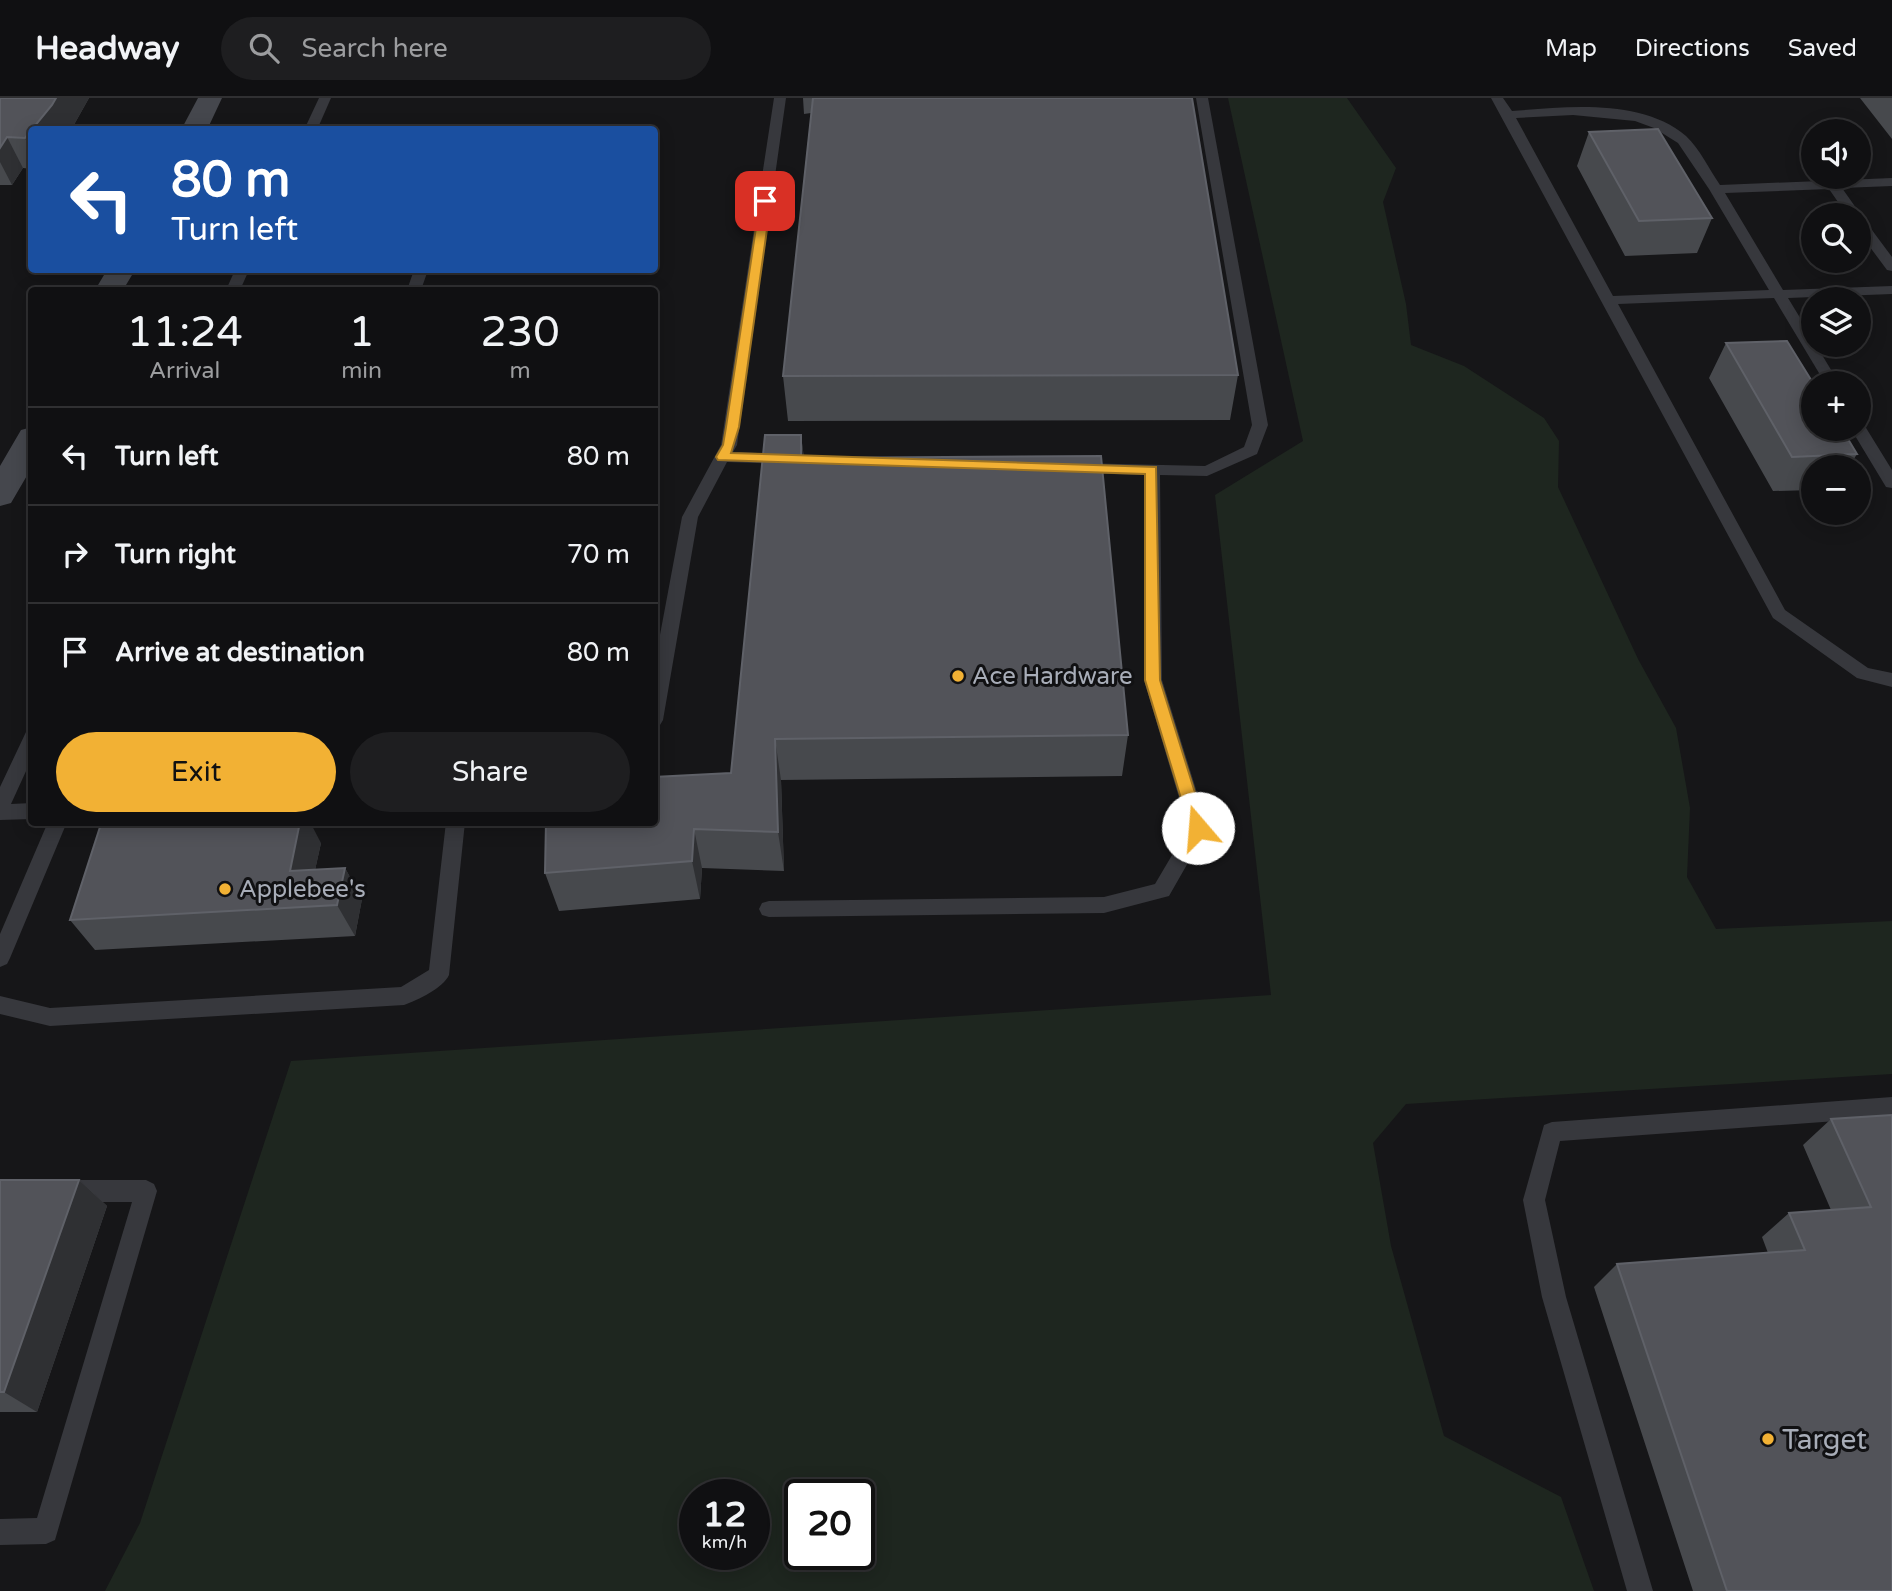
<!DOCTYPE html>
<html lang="en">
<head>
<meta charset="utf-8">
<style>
  body { margin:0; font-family:"Varela Round",sans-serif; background:#1e1e20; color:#f1f3f6; height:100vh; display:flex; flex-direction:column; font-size:26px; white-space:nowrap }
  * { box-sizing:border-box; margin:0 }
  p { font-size:23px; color:#9c9d9f }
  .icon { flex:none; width:38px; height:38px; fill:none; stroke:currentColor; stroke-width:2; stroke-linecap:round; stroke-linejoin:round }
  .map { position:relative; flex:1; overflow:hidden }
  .panel { position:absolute; left:28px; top:189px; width:630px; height:539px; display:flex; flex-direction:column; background:#101012; border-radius:7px; box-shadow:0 4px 18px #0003,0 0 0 2px #303032 }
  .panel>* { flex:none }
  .top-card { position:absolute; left:28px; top:28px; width:630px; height:147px; border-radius:7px; box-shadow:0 4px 18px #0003,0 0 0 2px #303032; background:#1a4fa0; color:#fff; overflow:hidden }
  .tools { position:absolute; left:1801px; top:21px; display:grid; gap:14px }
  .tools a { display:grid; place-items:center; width:70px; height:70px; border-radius:50%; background:#101012; box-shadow:0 4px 18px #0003,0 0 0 2px #303032; font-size:35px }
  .speed { position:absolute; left:679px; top:1381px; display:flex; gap:14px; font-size:35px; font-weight:700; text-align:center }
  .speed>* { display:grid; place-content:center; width:91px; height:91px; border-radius:50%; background:#101012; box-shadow:0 4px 18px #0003,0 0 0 2px #303032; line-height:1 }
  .speed small { font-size:18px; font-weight:400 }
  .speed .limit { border:4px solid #111; border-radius:10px; background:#fff; color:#111 }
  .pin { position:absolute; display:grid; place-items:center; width:60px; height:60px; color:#fff; margin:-30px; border-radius:14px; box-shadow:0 4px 10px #0006 }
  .me { position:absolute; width:77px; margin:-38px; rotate:342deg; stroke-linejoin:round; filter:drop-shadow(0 0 5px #0008) }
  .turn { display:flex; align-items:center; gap:24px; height:147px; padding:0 28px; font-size:32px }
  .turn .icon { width:91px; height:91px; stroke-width:2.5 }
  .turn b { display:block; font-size:49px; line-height:60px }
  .eta { display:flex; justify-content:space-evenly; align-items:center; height:119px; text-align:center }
  .eta b { font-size:42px; font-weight:600; line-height:49px }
  .button { display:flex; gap:14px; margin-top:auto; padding:14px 28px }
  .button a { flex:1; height:80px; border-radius:42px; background:#f2b134; color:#111; font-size:28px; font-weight:600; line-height:80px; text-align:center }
  .button a+a { background:#1e1e20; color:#f1f3f6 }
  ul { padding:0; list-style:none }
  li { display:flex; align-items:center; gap:21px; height:98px; padding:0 28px; border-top:2px solid #303032 }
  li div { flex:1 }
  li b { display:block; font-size:26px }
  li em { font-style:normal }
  header { display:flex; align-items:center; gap:42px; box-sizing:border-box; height:98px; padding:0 35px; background:#101012; border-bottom:2px solid #303032 }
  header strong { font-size:33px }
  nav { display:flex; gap:38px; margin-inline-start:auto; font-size:24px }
  .search { width:490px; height:63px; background:#1e1e20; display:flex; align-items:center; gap:18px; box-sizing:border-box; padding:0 24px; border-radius:38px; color:#9c9d9f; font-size:26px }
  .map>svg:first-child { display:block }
</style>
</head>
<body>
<header>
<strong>Headway</strong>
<div class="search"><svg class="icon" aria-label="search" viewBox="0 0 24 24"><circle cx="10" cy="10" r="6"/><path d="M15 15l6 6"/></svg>Search here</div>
<nav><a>Map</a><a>Directions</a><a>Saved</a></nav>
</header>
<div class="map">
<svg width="1892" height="1493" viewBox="0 0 1892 1493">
  <rect width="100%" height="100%" fill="#161618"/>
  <path fill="#1e261f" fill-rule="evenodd" d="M 1228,0 L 1347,0 L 1396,70 L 1383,104 L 1406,206 L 1411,247 L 1464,268 L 1544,320 L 1559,343 L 1558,389 L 1638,561 L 1676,630 L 1690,710 L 1687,779 L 1716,831 L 1892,823 L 1892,976 L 1406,1006 L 1373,1045 L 1391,1148 L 1444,1338 L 1561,1399 L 1594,1493 L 105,1493 L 140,1425 L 291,963 L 1271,897 L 1215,397 L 1303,343 ZM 754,1396 L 754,1456 L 695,1456 L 695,1396 ZM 800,1396 L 859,1396 L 859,1456 L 800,1456 Z"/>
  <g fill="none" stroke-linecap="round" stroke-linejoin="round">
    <path fill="#37383d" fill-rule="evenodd" d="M 319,0 L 331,0 L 317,32 L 304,32 Z
      M 774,0 L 786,0 L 737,347 L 733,354 L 788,356 L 796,361 L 788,366 L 727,364 L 698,419 L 663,622 L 660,627 L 654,629 L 654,569 L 682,419 L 721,347 Z
      M 1196,0 L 1208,0 L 1268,327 L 1257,356 L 1207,378 L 1160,377 L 1162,582 L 1208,730 L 1205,735 L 1169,798 L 1104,815 L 769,819 L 762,817 L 759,811 L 762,805 L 769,803 L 1104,799 L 1155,786 L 1188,730 L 1144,582 L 1144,377 L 1077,375 L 1069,370 L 1077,365 L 1205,368 L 1244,349 L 1252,327 Z
      M 1491,0 L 1503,0 L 1512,13 C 1566,9 1641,0 1686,38 C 1700,51 1709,71 1720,87 L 1892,80 L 1892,88 L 1842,90 L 1861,117 L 1859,119 L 1863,120 L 1892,159 L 1892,173 L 1887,172 L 1858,133 L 1858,117 L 1847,117 L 1829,91 L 1725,95 L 1783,192 L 1892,188 L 1892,196 L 1788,200 L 1813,241 L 1813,247 L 1816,247 L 1839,285 L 1825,285 L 1774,200 L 1618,206 L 1785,512 L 1868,570 L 1892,575 L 1892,589 L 1857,580 L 1773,520 ZM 1573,17 L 1635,23 L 1654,30 L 1678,45 L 1709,91 L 1769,192 L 1613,198 L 1516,20 Z
      M 235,172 L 249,172 L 240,192 L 226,192 Z
      M 414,172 L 428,172 L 421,192 L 407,192 Z
      M 1858,324 L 1863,325 L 1892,372 L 1892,390 L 1886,389 L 1851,331 L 1858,331 Z
      M 32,632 L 32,660 L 11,706 L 32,705 L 32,721 L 0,722 L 0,689 L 26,634 Z
      M 48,724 L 67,724 L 10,860 L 7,866 L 0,869 L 0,836 Z
      M 446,724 L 465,724 L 449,877 C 443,890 418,902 404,907 L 50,928 L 0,916 L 0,898 L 50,910 L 401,889 L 429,872 Z
      M 1892,999 L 1892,1019 L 1560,1043 L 1545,1102 L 1566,1199 L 1653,1493 L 1627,1493 L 1542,1199 L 1523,1102 L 1544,1027 L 1552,1024 Z
      M 65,1082 L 146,1082 L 154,1086 L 157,1093 L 55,1442 L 46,1446 L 0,1447 L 0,1421 L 37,1420 L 132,1104 L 65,1104 L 57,1100 L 54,1093 L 57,1086 Z"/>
    <path fill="#45474d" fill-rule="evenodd" d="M 198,0 L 222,0 L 207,32 L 181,32 Z
      M 107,172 L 135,172 L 123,192 L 95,192 Z
      M 32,329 L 32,369 L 11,405 L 0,408 L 0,368 L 21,332 Z"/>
  </g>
  <path fill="#47494d" d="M 0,0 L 89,0 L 71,32 L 32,32 L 32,71 L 23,70 L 12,87 L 0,87 Z
    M 803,0 L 1192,0 L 1238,277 L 1230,322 L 788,323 L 783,278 L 811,15 L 804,16 Z
    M 1860,0 L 1892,0 L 1892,41 Z
    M 1589,34 L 1712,120 L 1697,155 L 1625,158 L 1577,68 Z
    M 1726,245 L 1857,356 L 1849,369 L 1813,369 L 1813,392 L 1773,393 L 1709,280 Z
    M 801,337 L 804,360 L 1128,637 L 1122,678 L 781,682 L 784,773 L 702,770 L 700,801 L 559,813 L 545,775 L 731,675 Z
    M 321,745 L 315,772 L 345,770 L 362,801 L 355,838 L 95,852 L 70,822 Z
    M 1892,1017 L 1892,1493 L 1693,1493 L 1594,1189 L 1617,1166 L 1768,1155 L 1762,1139 L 1789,1115 L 1831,1112 L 1803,1047 L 1831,1021 Z
    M 0,1082 L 79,1082 L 107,1108 L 37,1314 L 0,1314 Z"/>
  <path fill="#2f3033" d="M 56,0 L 89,0 L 71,32 L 32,32 Z
    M 32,32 L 32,54 L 25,40 Z
    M 7,39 L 23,70 L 12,87 L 0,64 L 0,50 Z
    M 801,337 L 806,380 L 801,360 Z
    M 775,641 L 781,682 L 784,773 L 778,734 Z
    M 300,724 L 310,724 L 321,745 L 308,804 L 290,773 Z
    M 694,731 L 702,770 L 700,801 L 692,763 Z
    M 345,770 L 362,801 L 355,838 L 337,807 Z
    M 79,1082 L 107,1108 L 37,1314 L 4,1294 Z"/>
  <path fill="#525359" stroke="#5f6168" stroke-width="2" d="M 0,0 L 56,0 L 52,7 L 25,40 L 7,39 L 0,50 Z
    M 813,0 L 1192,0 L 1238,277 L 783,278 Z
    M 1658,31 L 1712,120 L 1639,123 L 1589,34 Z
    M 1787,243 L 1813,285 L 1813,331 L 1842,331 L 1857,356 L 1792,359 L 1726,245 Z
    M 765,337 L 801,337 L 801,360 L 1101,358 L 1128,637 L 775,641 L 778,734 L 694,731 L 692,763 L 545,775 L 546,724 L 654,724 L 654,679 L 731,675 Z
    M 117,724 L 300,724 L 290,773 L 345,770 L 337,807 L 70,822 L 101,726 Z
    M 1892,1017 L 1892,1493 L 1727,1493 L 1617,1166 L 1805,1152 L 1789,1115 L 1871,1109 L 1831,1021 Z
    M 0,1082 L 79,1082 L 4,1294 L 0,1294 Z"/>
  <path fill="#f2b134" stroke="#9d7322" stroke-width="2" d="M 765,100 L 771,103 L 739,329 L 731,355 L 1156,369 L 1160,582 L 1206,730 L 1203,735 L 1192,735 L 1190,730 L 1145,582 L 1145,376 L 718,362 L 716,359 L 723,347 L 726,329 L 760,103 Z"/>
  <g fill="#f2b134" stroke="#111113" stroke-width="2.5">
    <circle cx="958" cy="578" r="7"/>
    <circle cx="225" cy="791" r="7"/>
    <circle cx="1768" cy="1341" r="7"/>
  </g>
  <g text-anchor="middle" stroke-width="6" stroke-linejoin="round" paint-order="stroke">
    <g font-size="24" fill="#a8adb8" stroke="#111113" text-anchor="start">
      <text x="972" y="586">Ace Hardware</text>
      <text x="239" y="799">Applebee's</text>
    </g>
    <g font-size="28" fill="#a8adb8" stroke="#111113" text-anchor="start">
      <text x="1782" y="1351">Target</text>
    </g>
  </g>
</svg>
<div class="tools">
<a><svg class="icon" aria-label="sound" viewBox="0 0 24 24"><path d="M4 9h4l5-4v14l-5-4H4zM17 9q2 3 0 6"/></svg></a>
<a><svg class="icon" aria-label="search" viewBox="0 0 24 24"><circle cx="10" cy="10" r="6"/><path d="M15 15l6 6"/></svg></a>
<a><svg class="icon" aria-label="layers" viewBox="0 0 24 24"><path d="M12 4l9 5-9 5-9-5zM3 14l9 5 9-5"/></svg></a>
<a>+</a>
<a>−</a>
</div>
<div class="speed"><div>12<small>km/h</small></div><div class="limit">20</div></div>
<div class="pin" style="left:765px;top:103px;background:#d93025"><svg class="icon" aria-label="arrive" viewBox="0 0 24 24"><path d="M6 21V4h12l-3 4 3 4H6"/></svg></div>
<svg class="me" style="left:1198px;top:730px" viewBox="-20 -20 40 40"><circle r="19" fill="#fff"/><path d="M0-13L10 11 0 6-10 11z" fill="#f2b134"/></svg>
<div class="top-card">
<div class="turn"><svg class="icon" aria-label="left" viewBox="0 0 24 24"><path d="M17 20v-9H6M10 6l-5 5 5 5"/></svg><div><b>80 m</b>Turn left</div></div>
</div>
<section class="panel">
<div class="eta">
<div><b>11:24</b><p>Arrival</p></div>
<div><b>1</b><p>min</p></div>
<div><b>230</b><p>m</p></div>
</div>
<ul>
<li><svg class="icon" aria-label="left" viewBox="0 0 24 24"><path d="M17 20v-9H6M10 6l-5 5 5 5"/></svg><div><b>Turn left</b></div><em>80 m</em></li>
<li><svg class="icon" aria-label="right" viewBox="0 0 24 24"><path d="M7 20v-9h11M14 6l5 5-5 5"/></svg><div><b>Turn right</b></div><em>70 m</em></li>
<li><svg class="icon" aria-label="arrive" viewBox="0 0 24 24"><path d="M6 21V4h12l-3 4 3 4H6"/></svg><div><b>Arrive at destination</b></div><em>80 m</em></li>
</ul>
<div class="button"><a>Exit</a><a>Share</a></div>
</section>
</div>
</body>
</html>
